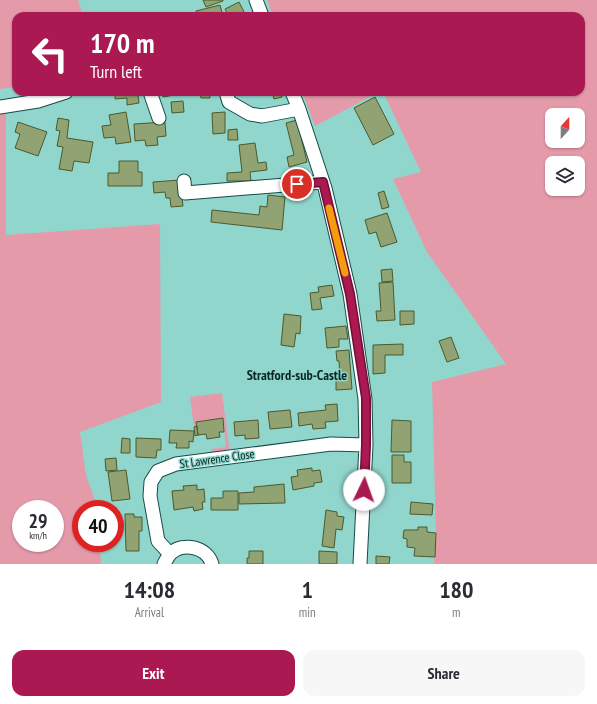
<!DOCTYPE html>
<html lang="en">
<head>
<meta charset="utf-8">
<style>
  body { margin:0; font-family:"PT Sans Narrow",sans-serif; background:#f7f7f7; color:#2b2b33; height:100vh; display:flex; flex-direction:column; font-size:15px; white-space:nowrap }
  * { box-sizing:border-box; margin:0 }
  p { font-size:13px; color:#7c7c81 }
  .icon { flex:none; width:22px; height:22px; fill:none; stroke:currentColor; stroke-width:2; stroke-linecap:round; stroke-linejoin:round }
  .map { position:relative; height:564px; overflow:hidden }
  .side { display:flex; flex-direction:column; background:#fff; flex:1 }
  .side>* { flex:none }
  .guide { position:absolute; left:12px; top:12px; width:573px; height:84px; border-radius:12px; box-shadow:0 1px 3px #0004; background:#aa1951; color:#fff; overflow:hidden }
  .needle { width:26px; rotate:21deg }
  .fabs { position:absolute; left:545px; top:108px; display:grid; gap:8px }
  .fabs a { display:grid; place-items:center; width:40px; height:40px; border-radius:8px; background:#fff; box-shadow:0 1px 3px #0004; font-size:20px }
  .speed { position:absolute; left:12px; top:500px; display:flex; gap:8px; font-size:20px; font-weight:700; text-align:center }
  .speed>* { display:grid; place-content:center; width:52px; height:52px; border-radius:50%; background:#fff; box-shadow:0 1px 3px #0004; line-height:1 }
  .speed small { font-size:10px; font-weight:400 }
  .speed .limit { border:6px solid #d22; background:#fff; color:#111 }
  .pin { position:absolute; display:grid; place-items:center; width:34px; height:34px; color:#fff; margin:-17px; border:2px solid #fff; border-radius:50%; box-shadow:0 1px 4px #0007 }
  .me { position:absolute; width:44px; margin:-22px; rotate:3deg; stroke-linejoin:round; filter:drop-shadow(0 0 3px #0008) }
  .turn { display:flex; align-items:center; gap:14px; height:84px; padding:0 12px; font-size:18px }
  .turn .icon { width:52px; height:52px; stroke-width:2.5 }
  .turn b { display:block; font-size:28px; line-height:34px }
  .eta { display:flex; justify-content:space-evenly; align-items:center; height:68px; text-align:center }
  .eta b { font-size:24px; font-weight:700; line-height:28px }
  .cta { display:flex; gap:8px; margin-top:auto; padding:8px 12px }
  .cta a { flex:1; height:46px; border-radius:12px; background:#aa1951; color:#fff; font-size:16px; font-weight:700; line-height:46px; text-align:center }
  .cta a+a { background:#f7f7f7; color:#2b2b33 }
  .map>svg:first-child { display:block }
</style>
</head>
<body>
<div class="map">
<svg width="597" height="564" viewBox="0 0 597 564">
  <rect width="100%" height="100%" fill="#91d6cd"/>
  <path fill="#e59aaa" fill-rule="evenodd" d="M 0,0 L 78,0 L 83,16 L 16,16 L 16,87 L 0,89 Z
    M 267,0 L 597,0 L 597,564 L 434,564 L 436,533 L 432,382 L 506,364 L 427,252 L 393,179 L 421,172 L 383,92 L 581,92 L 581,16 L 273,16 ZM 552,115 L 578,115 L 578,141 L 552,141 ZM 552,163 L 578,163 L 578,189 L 552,189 Z
    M 302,92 L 379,92 L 315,126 Z
    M 6,110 L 6,235 L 160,224 L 161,402 L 80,432 L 86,475 L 98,509 L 81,509 L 81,543 L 100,543 L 101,564 L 0,564 L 0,111 ZM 21,509 L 55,509 L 55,543 L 21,543 Z
    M 222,393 L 230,454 L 209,456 L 212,449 L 226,447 L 223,419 L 197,422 L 197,426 L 194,427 L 190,397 Z"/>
  <path fill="#91a372" stroke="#4a5a2c" d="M 203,0 L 223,0 L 223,1 L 206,7 Z
    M 239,2 L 246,16 L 227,16 L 228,15 L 225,9 Z
    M 220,5 L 223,16 L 197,16 L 196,11 Z
    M 115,92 L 142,92 L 142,95 L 138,95 L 139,103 L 127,105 L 127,98 L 115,99 Z
    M 162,92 L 180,92 L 180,94 L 163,97 Z
    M 200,92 L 209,92 L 210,98 L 201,98 Z
    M 272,92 L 280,92 L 282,97 L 274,99 Z
    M 375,97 L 394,134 L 373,145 L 354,108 Z
    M 183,101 L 184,112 L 172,113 L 171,102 Z
    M 126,112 L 131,142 L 116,144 L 115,137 L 104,138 L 102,126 L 111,125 L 109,115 Z
    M 225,112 L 225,133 L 213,134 L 212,113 Z
    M 58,118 L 69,120 L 67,138 L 93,142 L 89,163 L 74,161 L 72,171 L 59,169 L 63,147 L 57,146 L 60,131 L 56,130 Z
    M 297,120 L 307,162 L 289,167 L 287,157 L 294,155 L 286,123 Z
    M 18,122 L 47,132 L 38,156 L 15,148 L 20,134 L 15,132 Z
    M 165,122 L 166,136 L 157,137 L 158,145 L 146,146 L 145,140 L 135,141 L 134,124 Z
    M 237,129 L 238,140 L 228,140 L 228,130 Z
    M 255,143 L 258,163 L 266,162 L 267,170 L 250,172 L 251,181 L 227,181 L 227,173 L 242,172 L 239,145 Z
    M 119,161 L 138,161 L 138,172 L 142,172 L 142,186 L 108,186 L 108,173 L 119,173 Z
    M 180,180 L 183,206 L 171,207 L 170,198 L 166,198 L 165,192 L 154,193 L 153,182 Z
    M 384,191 L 389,207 L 382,209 L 378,193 Z
    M 268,195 L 285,197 L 282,230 L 211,222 L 212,210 L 259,215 L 260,206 L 267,207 Z
    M 387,213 L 397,242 L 381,247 L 376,232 L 369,234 L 365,220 Z
    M 392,269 L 393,281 L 382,282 L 381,270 Z
    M 393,282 L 395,320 L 377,321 L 376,311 L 381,311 L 379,283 Z
    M 332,285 L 334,296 L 320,298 L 322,309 L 312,310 L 310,293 L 319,292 L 318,287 Z
    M 400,311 L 414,311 L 414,324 L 400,325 Z
    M 284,314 L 301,316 L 300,334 L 296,333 L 294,347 L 281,345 Z
    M 346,326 L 348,339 L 339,339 L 339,347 L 327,348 L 325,328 Z
    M 451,337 L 459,358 L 447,362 L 439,341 Z
    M 403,344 L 403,355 L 385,355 L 385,373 L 373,374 L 373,345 Z
    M 349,350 L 352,389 L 336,390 L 336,380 L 340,380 L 339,361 L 337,361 L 336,351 Z
    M 337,404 L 338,421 L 325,422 L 326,428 L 313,429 L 312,424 L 299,426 L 298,413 L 326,410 L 325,405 Z
    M 290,410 L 292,427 L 270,429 L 268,412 Z
    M 223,418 L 224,432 L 219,432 L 220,437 L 207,439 L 206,434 L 198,435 L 196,422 Z
    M 258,420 L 259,438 L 245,439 L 245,435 L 235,436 L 234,422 Z
    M 392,420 L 411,421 L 411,452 L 391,452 Z
    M 197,426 L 198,435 L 195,436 L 194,427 Z
    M 170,430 L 194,431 L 193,442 L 189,441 L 189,448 L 176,448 L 177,443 L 169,443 Z
    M 122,438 L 130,439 L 130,453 L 121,453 Z
    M 136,438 L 161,439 L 161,450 L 157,450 L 156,458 L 136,457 Z
    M 392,455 L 404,455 L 404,462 L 411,462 L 411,483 L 392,483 Z
    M 116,458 L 117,470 L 106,471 L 105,459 Z
    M 312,468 L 312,471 L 320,470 L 322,482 L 314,483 L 314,486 L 293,490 L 291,477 L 298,476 L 297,470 Z
    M 126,470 L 130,499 L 112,501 L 108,472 Z
    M 284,484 L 285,503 L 239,504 L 239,493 L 254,492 L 254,487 Z
    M 197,485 L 197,490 L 204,489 L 205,502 L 202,502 L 203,509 L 194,511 L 193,507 L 174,510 L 172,491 L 184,490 L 183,486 Z
    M 223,491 L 238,491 L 238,510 L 211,510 L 211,498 L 223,498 Z
    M 411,502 L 433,504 L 432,515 L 410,514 Z
    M 326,510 L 337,512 L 337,516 L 344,517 L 342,530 L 336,529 L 334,548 L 322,546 Z
    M 125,514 L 134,514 L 134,517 L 142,517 L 142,531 L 139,531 L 139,551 L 126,551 Z
    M 418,527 L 427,527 L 427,532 L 436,533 L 435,557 L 414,556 L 415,548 L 407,547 L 407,539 L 403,538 L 404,530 L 418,530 Z
    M 249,551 L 263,551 L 263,564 L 247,564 L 247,558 L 249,558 Z
    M 319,551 L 337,552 L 337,564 L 319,564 Z
    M 376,556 L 390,557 L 389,564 L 376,564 Z"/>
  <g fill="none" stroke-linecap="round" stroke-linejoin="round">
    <g stroke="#154c46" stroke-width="15">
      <path id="minor" d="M 256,0 L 262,16
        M 150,92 L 159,118
        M 226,92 L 229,102 L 250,114 L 262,116 L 299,109
        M 292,92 L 299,109 L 325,188 L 350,294 L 365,399 L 366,445 L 360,564
        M 0,107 L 38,101 L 66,92
        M 184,181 L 185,193 L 323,182
        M 170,554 L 158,541 L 150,496 L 151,482 L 158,471 L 176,464 L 331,444 L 366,445
        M 164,564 C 166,560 168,556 171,553 C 184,542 207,547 212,564"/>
    </g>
    <use href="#minor" stroke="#fff" stroke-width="13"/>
  </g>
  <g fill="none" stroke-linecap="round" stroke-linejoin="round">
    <g stroke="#6e1035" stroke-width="10">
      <path id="route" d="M 297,184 L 323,182 L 350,294 L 366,398 L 366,445 L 364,490"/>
    </g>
    <use href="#route" stroke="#aa1951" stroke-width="7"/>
    <path stroke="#f59e0b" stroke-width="7" d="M 329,208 L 345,273"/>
  </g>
  <g text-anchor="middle" stroke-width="3" stroke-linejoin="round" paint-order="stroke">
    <g font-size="12" fill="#092724" stroke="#91d6cd">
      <text transform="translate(217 459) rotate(-8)" y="4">St Lawrence Close</text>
    </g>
    <g font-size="14" font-weight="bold" fill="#092724" stroke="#91d6cd">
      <text x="297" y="380">Stratford-sub-Castle</text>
    </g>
  </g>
</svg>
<div class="fabs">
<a><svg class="needle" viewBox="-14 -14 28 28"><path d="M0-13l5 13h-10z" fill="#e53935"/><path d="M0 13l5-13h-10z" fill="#7c7c81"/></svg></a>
<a><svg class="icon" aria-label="layers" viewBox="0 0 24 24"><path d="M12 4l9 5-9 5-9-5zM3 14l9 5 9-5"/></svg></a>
</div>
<div class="speed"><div>29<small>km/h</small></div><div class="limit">40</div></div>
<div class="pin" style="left:297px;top:184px;background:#d93025"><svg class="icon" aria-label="arrive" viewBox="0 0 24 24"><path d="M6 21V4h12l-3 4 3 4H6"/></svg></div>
<svg class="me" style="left:364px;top:490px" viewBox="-20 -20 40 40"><circle r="19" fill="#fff"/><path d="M0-13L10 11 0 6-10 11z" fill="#aa1951"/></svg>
<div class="guide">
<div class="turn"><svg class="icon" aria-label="left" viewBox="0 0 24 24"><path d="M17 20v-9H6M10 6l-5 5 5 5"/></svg><div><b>170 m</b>Turn left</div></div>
</div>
</div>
<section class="side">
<div class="eta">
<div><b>14:08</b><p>Arrival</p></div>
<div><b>1</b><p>min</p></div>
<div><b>180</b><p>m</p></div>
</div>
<div class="cta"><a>Exit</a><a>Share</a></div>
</section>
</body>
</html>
